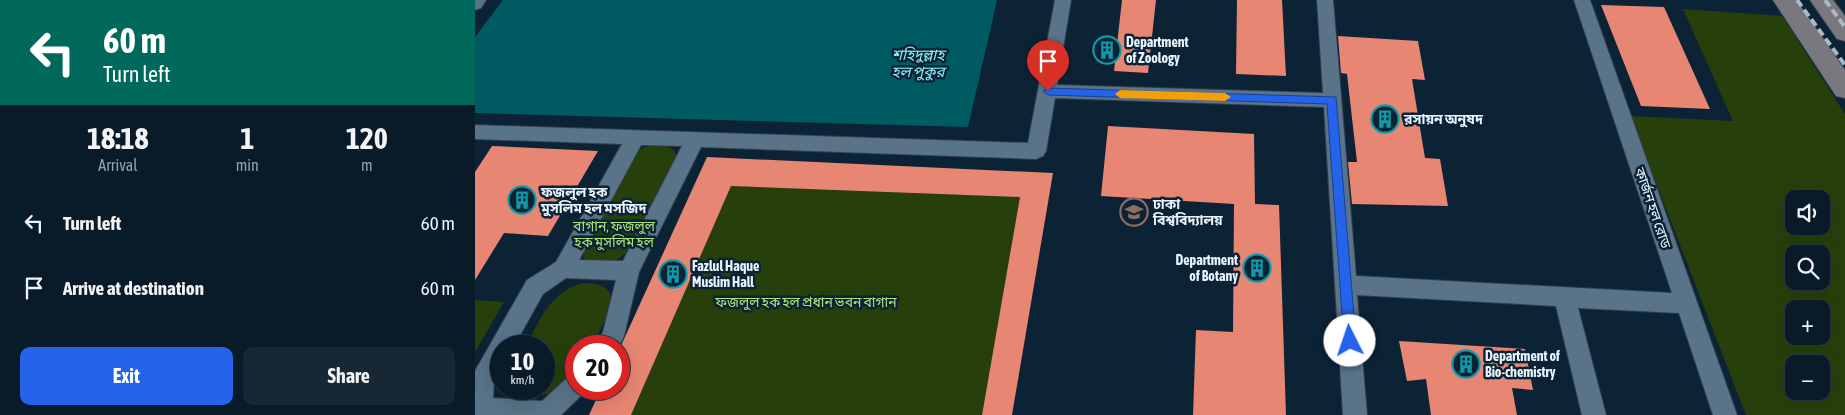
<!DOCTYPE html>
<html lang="en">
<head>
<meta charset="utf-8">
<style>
  body { margin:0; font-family:"Asap Condensed","Noto Sans Bengali",sans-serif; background:#172734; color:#f1f3f6; height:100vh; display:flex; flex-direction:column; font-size:19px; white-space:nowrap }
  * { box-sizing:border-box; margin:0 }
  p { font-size:16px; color:#99a1a8 }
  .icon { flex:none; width:28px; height:28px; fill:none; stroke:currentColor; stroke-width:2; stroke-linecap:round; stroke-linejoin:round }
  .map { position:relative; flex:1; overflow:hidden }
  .panel { display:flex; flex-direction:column; background:#091a28; width:475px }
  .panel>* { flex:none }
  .guide { background:#00695c; color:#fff; overflow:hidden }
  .buttons { position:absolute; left:1310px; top:190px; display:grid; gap:10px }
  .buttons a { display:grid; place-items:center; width:45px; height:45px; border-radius:10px; background:#091a28; box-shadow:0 5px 20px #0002,0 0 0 1px #293845; font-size:25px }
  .speed { position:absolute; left:15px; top:335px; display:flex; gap:10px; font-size:25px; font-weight:700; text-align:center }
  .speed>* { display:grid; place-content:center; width:65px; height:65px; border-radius:50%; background:#091a28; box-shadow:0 5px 20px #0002,0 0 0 1px #293845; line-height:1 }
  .speed small { font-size:12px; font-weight:400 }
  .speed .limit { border:8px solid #d22; background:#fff; color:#111 }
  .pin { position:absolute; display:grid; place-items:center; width:42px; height:42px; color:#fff; margin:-51px -21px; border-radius:50% 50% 50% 0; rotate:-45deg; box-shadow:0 0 5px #0007 }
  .pin .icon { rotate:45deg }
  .me { position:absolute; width:55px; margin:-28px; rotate:356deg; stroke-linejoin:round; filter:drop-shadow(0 0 4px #0008) }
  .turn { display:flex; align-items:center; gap:18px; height:105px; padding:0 20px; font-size:22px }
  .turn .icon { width:65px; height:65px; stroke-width:2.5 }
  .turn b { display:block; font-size:35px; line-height:42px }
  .eta { display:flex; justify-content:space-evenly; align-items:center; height:85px; text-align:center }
  .eta b { font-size:30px; font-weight:700; line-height:35px }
  .button { display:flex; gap:10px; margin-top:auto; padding:10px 20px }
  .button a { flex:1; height:58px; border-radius:10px; background:#2563eb; color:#fff; font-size:20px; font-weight:700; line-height:58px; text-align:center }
  .button a+a { background:#172734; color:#f1f3f6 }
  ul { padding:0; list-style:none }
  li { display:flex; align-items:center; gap:15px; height:65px; padding:0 20px }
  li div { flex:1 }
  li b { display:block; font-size:19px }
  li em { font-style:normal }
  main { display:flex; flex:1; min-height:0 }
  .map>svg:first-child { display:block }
</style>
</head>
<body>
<main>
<section class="panel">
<div class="guide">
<div class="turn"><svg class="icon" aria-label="left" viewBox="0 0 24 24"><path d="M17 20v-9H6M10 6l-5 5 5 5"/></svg><div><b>60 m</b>Turn left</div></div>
</div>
<div class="eta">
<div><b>18:18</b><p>Arrival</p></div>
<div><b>1</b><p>min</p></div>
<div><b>120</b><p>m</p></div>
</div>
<ul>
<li><svg class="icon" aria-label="left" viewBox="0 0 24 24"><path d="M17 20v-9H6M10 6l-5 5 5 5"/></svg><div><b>Turn left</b></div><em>60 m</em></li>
<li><svg class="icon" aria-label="arrive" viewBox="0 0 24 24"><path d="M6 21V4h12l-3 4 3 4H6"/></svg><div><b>Arrive at destination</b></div><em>60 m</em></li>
</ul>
<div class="button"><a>Exit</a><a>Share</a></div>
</section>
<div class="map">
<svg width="1370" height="415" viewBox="0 0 1370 415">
  <rect width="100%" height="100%" fill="#0c2336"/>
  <path fill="#27400b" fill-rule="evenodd" d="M 1208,9 L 1307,16 L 1370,114 L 1370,415 L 1271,415 L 1155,116 L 1258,121 ZM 1319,199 L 1346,199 L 1346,226 L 1319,226 ZM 1319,254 L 1346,254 L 1346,281 L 1319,281 ZM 1319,309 L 1346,309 L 1346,336 L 1319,336 ZM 1319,364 L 1346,364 L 1346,391 L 1319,391 Z
    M 178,144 L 189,145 L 199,150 L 202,157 L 154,251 C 139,262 132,267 113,263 L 108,256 L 109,247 L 157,157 L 166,149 Z
    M 256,186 L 545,197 L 507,415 L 156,415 Z
    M 108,283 C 158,283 129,322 116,346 L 101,346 L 101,374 C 90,393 62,402 43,389 L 69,389 L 69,346 L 51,346 C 67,317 74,293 108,283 Z
    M 0,300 L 29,302 L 0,352 Z"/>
  <path fill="#005a61" d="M 28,0 L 522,0 L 493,127 L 0,113 L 0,37 Z"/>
  <path fill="#e78673" d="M 647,0 L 681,0 L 673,73 L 639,71 Z
    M 762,0 L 807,0 L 811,76 L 761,74 Z
    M 1126,5 L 1189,7 L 1235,109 L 1166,106 Z
    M 863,36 L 943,41 L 950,80 L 937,79 L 950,158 L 965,159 L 973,206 L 877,204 L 873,162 L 882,162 L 872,74 L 866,73 Z
    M 633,126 L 779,134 L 780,204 L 804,205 L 811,415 L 718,415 L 721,330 L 758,332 L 759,204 L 626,196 Z
    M 17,146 L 123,151 L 73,236 L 29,233 L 0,280 L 0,172 Z
    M 232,157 L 578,173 L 537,415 L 507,415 L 545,197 L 256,186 L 156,415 L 114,415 L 126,389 L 144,389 L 144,350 Z
    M 924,341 L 1050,349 L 1058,390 L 1037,388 L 1042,415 L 956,415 L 951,379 L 932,381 Z"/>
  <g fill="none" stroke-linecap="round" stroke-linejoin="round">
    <g stroke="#333f4e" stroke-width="2">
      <path id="lane" d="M 0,0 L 11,0 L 6,8 L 0,10 Z
        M 580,0 L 596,0 L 582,85 L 848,93 L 842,0 L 858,0 L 881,276 L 1197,293 L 1099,0 L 1115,0 L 1262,415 L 1238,415 L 1204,313 L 1103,308 L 1131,415 L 1107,415 L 1081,306 L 882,295 L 892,415 L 868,415 L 849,107 L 580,98 L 571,151 L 568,156 L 561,159 L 226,147 L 164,272 L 149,336 L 144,346 L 120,346 L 128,332 L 141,280 L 91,278 L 68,294 L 39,346 L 26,346 L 26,369 L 19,381 L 18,398 L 67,401 L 93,377 L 101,374 L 101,389 L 111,389 L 109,393 L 86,415 L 0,415 L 0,371 L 52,280 L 81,262 L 147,144 L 0,139 L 0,125 L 553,143 ZM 166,145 L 207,146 L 148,261 L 104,260 Z"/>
    </g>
    <g stroke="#333f4e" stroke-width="2">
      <path id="secondary" d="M 1298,0 L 1321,0 L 1370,70 L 1370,98 L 1361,96 Z
        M 1335,0 L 1358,0 L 1370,16 L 1370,41 L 1362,39 Z"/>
    </g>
    <use href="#lane" fill="#597388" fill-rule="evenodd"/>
    <use href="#secondary" fill="#7a787f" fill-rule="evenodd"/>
    <path stroke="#aab9c6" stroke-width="4" stroke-dasharray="8 4" stroke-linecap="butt" d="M 1322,0 L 1370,65
      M 1350,0 L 1370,27"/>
  </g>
  <path fill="#2563eb" stroke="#184099" d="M 573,88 L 861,97 L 881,341 L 879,345 L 875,347 L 870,345 L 869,341 L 852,104 L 573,95 L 568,91 Z"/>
  <path fill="#f59e0b" d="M 645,90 L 750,93 L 756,97 L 750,101 L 645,98 L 640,94 Z"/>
  <defs>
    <g id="building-ring" transform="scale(1.4375)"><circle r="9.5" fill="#0c2336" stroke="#0f9aa8" stroke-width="1.5"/><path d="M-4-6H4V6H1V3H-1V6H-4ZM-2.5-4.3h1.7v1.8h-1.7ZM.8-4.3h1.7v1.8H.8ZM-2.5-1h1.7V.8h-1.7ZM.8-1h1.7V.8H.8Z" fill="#0f9aa8"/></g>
    <g id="university-ring" transform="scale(1.4375)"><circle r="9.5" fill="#0c2336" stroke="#8d6e63" stroke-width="1.5"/><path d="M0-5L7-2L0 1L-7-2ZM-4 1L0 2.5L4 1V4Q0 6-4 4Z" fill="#8d6e63"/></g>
  </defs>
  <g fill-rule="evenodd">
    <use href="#building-ring" x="632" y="50"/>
    <use href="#building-ring" x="910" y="119"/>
    <use href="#building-ring" x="47" y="200"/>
    <use href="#university-ring" x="659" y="212"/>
    <use href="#building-ring" x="782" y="268"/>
    <use href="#building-ring" x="198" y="274"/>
    <use href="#building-ring" x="991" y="364"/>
  </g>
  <g text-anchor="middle" stroke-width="5" stroke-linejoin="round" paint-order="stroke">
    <g font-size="14" font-weight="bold" fill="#e8f4fe" stroke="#0c2336" text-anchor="start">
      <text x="651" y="47">Department<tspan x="651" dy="16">of Zoology</tspan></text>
      <text x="929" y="124">রসায়ন অনুষদ</text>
      <text x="66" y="197">ফজলুল হক<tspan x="66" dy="16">মুসলিম হল মসজিদ</tspan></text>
      <text x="678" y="209">ঢাকা<tspan x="678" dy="16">বিশ্ববিদ্যালয়</tspan></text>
      <text x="763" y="265" text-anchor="end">Department<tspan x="763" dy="16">of Botany</tspan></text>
      <text x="217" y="271">Fazlul Haque<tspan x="217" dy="16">Muslim Hall</tspan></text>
      <text x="1010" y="361">Department of<tspan x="1010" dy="16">Bio-chemistry</tspan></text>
    </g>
    <g font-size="14" fill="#e8f4fe" stroke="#0c2336">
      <text transform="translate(1178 208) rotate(71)" y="5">কার্জন হল রোড</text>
    </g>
    <g font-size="14" fill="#ace577" stroke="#0c2336">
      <text x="139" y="231">বাগান, ফজলুল<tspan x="139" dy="16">হক মুসলিম হল</tspan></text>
      <text x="331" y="307">ফজলুল হক হল প্রধান ভবন বাগান</text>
    </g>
    <g font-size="15" font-style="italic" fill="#8eeef7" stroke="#0c2336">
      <text x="443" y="60">শহিদুল্লাহ<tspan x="443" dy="17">হল পুকুর</tspan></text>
    </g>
  </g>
</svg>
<div class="buttons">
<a><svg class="icon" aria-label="sound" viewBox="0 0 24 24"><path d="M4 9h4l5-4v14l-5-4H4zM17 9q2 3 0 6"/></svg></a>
<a><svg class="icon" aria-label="search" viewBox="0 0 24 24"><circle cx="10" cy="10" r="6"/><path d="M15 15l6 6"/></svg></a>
<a>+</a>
<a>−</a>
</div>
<div class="speed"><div>10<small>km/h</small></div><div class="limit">20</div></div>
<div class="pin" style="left:573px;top:91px;background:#d93025"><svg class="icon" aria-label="arrive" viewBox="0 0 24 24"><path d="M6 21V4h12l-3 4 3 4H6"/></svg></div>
<svg class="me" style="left:875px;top:341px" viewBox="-20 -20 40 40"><circle r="19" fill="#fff"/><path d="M0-13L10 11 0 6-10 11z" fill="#2563eb"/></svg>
</div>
</main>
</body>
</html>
